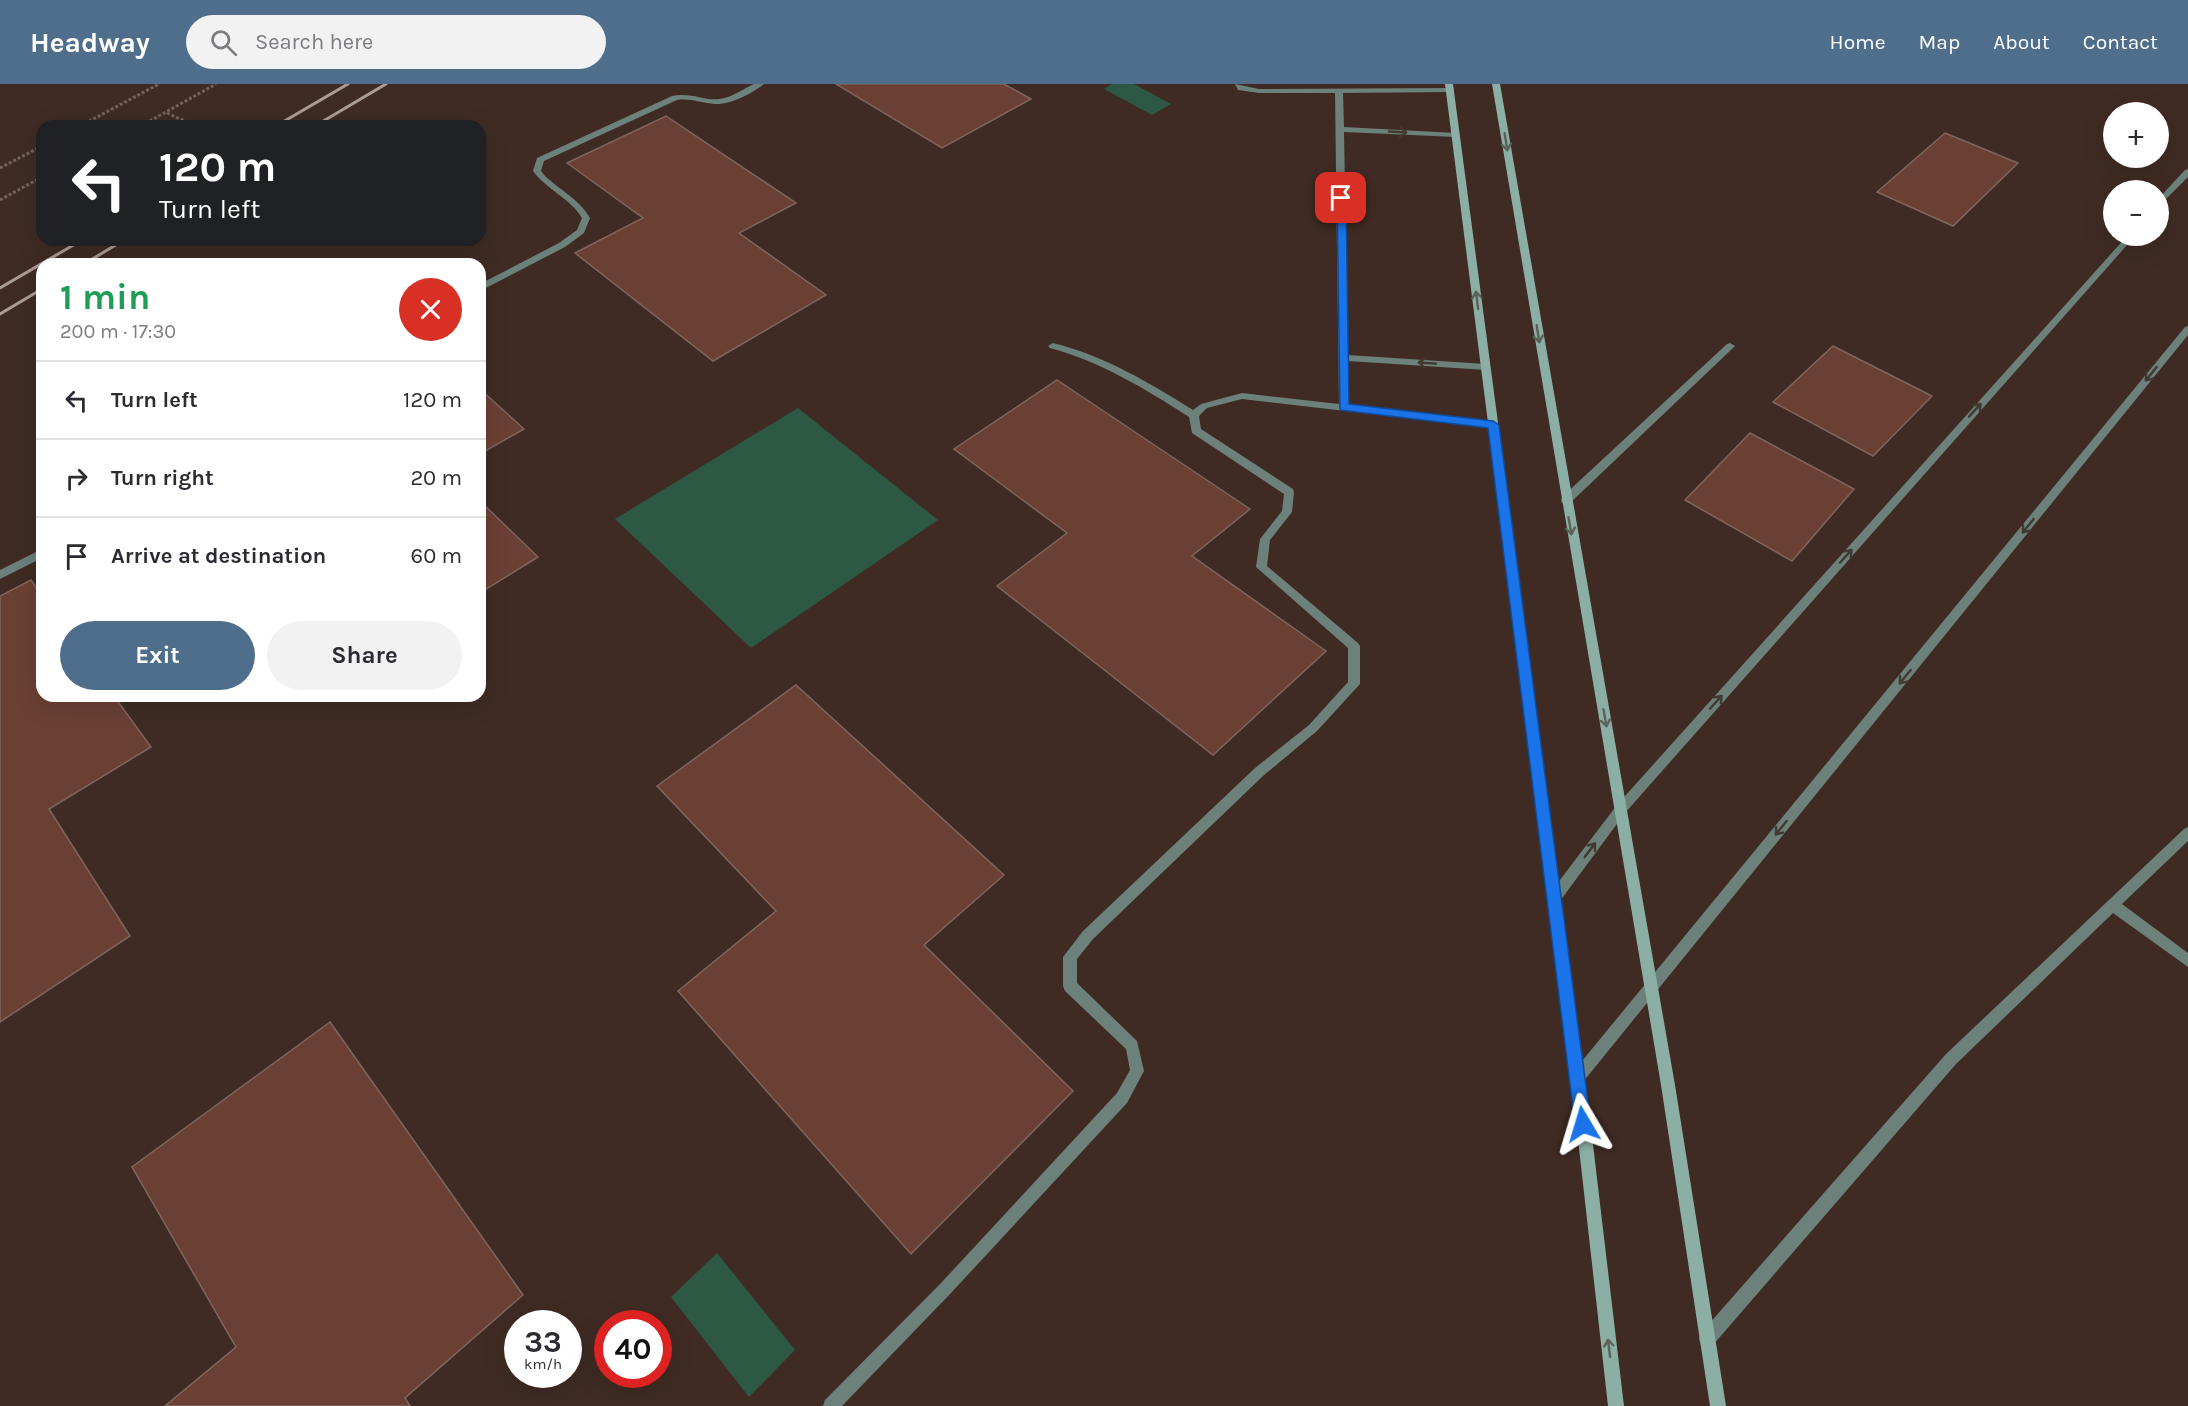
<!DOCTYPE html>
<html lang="en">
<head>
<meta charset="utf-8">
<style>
  body { margin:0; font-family:Karla,sans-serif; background:#f2f2f3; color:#2b2b33; height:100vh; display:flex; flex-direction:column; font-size:22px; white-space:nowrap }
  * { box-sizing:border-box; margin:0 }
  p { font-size:20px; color:#7c7c81 }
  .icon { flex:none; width:33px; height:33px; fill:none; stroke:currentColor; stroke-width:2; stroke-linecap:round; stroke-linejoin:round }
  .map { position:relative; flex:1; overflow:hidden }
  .drawer { position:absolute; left:36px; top:174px; width:450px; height:444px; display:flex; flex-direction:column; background:#fff; border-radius:18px; box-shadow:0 6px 24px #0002 }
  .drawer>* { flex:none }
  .banner { position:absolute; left:36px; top:36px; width:450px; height:126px; border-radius:18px; box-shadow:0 6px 24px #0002; background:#202124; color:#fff; overflow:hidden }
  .tools { position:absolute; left:2103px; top:18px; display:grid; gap:12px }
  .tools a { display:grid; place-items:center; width:66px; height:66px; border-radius:50%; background:#fff; box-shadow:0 6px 24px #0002; font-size:30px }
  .speed { position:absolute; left:504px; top:1226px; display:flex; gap:12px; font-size:30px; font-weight:700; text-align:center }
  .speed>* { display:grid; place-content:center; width:78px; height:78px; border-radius:50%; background:#fff; box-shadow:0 6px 24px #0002; line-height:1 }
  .speed small { font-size:15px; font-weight:400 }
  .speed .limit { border:9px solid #d22; background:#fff; color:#111 }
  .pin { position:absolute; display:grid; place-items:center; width:51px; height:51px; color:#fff; margin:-26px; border-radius:12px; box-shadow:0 3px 9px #0006 }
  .me { position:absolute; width:66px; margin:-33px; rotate:353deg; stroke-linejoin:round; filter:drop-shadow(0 0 4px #0008) }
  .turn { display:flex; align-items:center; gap:21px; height:126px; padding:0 24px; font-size:27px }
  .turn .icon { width:78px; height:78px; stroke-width:2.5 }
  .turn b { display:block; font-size:42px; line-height:51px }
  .round { display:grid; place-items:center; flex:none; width:63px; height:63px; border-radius:32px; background:#f2f2f3 }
  .overview { display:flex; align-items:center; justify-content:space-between; height:102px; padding:0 24px }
  h1 { font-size:36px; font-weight:700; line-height:45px; color:#1e9e55 }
  .cta { display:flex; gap:12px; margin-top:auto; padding:12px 24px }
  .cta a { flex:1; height:69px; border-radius:36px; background:#4e6e8b; color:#fff; font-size:24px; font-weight:700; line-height:69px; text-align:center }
  .cta a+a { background:#f2f2f3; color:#2b2b33 }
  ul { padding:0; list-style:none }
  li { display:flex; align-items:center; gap:18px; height:78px; padding:0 24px; border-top:2px solid #e1e1e2 }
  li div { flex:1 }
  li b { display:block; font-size:22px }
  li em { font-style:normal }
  header { display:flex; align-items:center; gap:36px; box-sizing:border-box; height:84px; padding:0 30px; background:#4e6e8b; color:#fff }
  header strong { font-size:28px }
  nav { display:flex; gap:33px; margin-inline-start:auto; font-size:21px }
  .search { width:420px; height:54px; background:#f2f2f3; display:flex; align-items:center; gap:15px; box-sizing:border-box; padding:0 21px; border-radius:33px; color:#7c7c81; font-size:22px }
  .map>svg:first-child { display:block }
</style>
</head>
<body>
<header>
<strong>Headway</strong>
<div class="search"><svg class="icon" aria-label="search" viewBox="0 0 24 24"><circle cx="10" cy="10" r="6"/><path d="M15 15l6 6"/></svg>Search here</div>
<nav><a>Home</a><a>Map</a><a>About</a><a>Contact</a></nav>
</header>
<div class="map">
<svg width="2188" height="1322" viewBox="0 0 2188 1322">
  <rect width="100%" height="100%" fill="#3f2b23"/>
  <path fill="#2c5844" d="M 1112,0 L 1134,0 L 1171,20 L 1152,31 L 1104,5 Z
    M 798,324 L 938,436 L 751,564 L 615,435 Z
    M 717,1169 L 795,1266 L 749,1313 L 671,1213 Z"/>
  <path fill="#6b4034" stroke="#7e665f" stroke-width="1.5" d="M 836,0 L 1004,0 L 1031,15 L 942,64 Z
    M 666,32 L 796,119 L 739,149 L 826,211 L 713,277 L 575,169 L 643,134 L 567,79 Z
    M 1945,49 L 2018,79 L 1953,142 L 1877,108 Z
    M 1833,262 L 1932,312 L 1873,372 L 1773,318 Z
    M 1057,296 L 1250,425 L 1192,472 L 1326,567 L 1213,671 L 997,502 L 1067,449 L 954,365 Z
    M 480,305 L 524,345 L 480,370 Z
    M 1750,349 L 1854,405 L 1792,477 L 1685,416 Z
    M 480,417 L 538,473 L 480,509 Z
    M 31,496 L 42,512 L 42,612 L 114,612 L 151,663 L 49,725 L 130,852 L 0,938 L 0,512 Z
    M 796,601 L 1004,791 L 924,861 L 1073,1007 L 911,1170 L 678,907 L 776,827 L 657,702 Z
    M 330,938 L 523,1211 L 405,1314 L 410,1322 L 165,1322 L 236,1263 L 132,1083 Z"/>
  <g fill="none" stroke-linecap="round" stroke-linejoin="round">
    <path stroke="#74625b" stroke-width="3" stroke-dasharray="3 2" stroke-linecap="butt" d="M 167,29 L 196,42
      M 80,42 L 159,0
      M 141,42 L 216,0
      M 0,84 L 42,62
      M 0,116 L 42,93"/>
    <path fill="#6b817a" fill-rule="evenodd" d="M 1730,259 L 1735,262 L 1733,264 L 1570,419 L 1562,419 L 1561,416 L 1562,413 L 1727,260 Z"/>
    <path fill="#6b817a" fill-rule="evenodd" d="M 754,0 L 764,0 C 753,9 730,21 715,20 C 702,19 691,14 677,16 L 544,77 L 541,87 L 545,92 C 561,107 579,115 590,134 L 584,149 L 565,163 L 480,207 L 480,200 L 559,159 L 577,146 L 582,134 C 570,114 547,106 533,87 L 537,74 L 672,12 C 693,8 703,17 719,15 C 731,14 743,5 754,0 Z
      M 1235,0 L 1259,5 L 1453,4 L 1454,6 L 1450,8 L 1343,9 L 1344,43 L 1456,49 L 1460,51 L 1456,53 L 1344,48 L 1348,271 L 1486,280 L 1491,283 L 1486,286 L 1348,277 L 1349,321 L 1493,338 L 1498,341 L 1493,344 L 1242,315 L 1207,324 L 1199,332 L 1201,345 L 1293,405 L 1294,408 L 1292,428 L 1270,456 L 1267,482 L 1358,559 L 1360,562 L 1360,600 L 1317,647 L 1263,692 L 1093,855 L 1077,875 L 1077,899 L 1137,957 L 1144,987 L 1127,1019 L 951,1209 L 842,1322 L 823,1322 L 825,1316 L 941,1199 L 1117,1009 L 1130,986 L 1126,965 L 1065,907 L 1063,902 L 1063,873 L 1083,847 L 1255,684 L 1309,641 L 1348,598 L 1348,564 L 1256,483 L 1260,455 L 1282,427 L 1284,410 L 1192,349 L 1189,333 C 1144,304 1101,278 1050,264 L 1048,262 L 1053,259 C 1105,272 1148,298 1193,326 L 1201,320 L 1242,309 L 1339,320 L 1335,9 L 1259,9 L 1238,6 Z
      M 2188,85 L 2188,93 L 2158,123 L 2158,115 L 2185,86 Z
      M 2127,152 L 2135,152 L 1625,729 L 1560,817 L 1555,819 L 1550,817 L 1549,813 L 1550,809 L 1617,721 Z
      M 2188,242 L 2188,251 L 1583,998 L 1578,1000 L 1573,998 L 1571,993 L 1573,988 L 2185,243 Z
      M 42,465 L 42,474 L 0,495 L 0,486 Z
      M 2188,743 L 2188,757 L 2122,820 L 2188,869 L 2188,883 L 2113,829 L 1956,980 L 1713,1261 L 1707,1263 L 1701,1261 L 1699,1255 L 1701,1249 L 1946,970 L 2184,745 Z"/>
    <path fill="#8bafa4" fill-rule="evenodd" d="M 1445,0 L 1453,0 L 1585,993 L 1624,1322 L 1608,1322 L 1571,993 Z
      M 1492,0 L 1500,0 L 1675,1001 L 1726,1322 L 1710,1322 L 1661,1001 Z"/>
    <path stroke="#ab9c95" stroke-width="3" d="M 276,42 L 348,0
      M 315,42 L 386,0
      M 84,180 L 124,156
      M 0,204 L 82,156
      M 0,230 L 42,205"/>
  </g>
  <defs><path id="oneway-shaft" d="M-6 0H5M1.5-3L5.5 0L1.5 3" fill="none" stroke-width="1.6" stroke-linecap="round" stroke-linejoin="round" transform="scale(1.5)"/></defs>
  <g stroke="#423931">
    <use href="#oneway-shaft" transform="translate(1398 48) rotate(3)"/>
    <use href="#oneway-shaft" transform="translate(1427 279) rotate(-176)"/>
    <use href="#oneway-shaft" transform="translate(2151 290) rotate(129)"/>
    <use href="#oneway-shaft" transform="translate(1975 326) rotate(-48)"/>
    <use href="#oneway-shaft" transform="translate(2028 442) rotate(129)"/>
    <use href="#oneway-shaft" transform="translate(1846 472) rotate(-48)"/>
    <use href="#oneway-shaft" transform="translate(1905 593) rotate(129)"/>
    <use href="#oneway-shaft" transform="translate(1716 618) rotate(-48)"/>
    <use href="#oneway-shaft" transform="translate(1781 744) rotate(129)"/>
    <use href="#oneway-shaft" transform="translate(1590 766) rotate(-53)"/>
  </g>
  <g stroke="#5b6158">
    <use href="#oneway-shaft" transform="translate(1506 58) rotate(81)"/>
    <use href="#oneway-shaft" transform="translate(1477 216) rotate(-97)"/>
    <use href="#oneway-shaft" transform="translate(1538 250) rotate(81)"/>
    <use href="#oneway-shaft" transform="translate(1570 442) rotate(80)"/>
    <use href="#oneway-shaft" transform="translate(1605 634) rotate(80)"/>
    <use href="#oneway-shaft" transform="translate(1609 1264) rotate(-97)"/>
  </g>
  <path fill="#1a73e8" stroke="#114b97" stroke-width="1.5" d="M 1337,112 L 1346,114 L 1349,320 L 1493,337 L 1499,341 L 1591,1040 L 1589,1046 L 1583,1048 L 1577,1046 L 1575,1040 L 1488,344 L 1340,326 Z"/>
</svg>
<div class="tools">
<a>+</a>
<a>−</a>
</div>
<div class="speed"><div>33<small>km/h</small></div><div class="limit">40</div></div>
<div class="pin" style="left:1341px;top:114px;background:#d93025"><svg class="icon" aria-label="arrive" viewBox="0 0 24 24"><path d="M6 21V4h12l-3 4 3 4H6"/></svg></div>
<svg class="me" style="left:1583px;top:1040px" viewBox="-20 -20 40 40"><path d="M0-17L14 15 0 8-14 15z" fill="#1a73e8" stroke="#fff" stroke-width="4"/></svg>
<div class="banner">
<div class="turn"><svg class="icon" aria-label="left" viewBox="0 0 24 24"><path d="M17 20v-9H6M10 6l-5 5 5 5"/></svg><div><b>120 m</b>Turn left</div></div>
</div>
<section class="drawer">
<div class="overview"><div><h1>1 min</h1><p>200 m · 17:30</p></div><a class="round" style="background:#d93025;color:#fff"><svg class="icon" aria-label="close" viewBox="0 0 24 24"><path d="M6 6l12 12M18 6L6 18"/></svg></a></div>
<ul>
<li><svg class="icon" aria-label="left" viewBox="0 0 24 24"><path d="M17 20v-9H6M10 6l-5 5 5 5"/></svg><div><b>Turn left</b></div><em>120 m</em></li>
<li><svg class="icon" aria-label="right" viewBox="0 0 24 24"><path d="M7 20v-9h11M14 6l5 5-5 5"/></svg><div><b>Turn right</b></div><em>20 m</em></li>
<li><svg class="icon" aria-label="arrive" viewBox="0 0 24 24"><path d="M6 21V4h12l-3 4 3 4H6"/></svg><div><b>Arrive at destination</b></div><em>60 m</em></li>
</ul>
<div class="cta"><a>Exit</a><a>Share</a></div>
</section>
</div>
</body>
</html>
